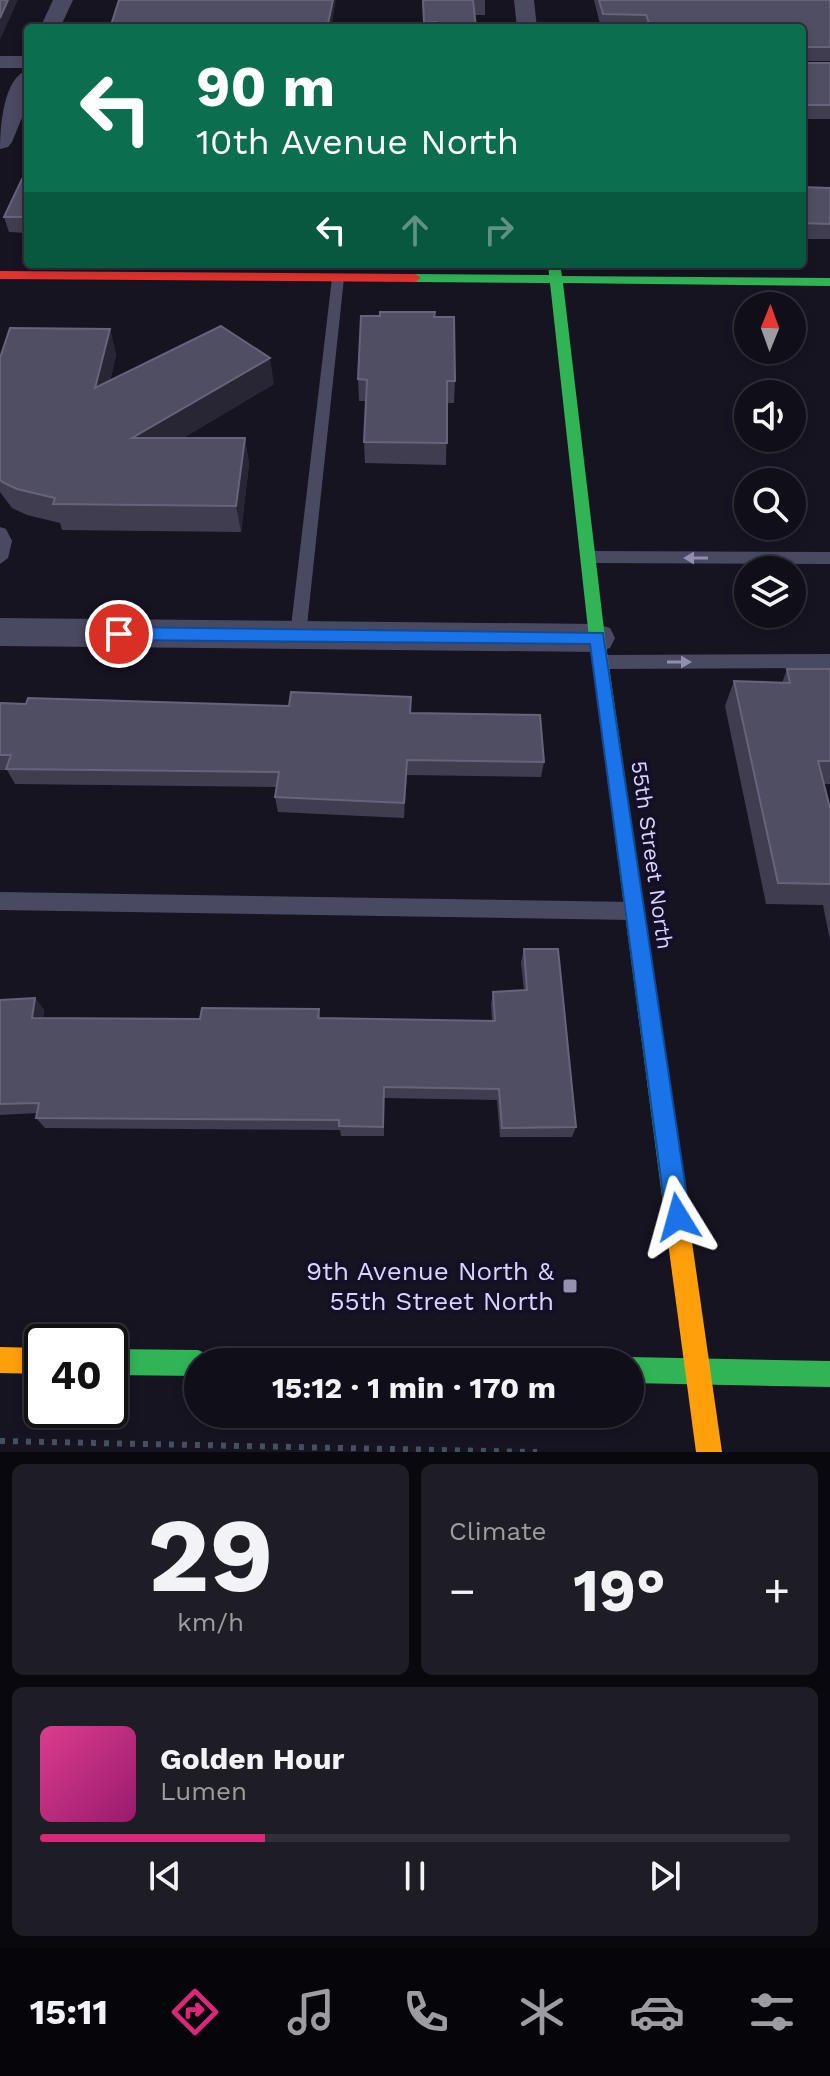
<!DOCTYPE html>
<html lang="en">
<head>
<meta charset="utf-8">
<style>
  body { margin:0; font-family:"Work Sans",sans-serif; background:#1e1d26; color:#f1f3f6; height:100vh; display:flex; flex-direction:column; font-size:30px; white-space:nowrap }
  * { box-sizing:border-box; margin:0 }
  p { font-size:26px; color:#9c9ca2 }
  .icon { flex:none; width:44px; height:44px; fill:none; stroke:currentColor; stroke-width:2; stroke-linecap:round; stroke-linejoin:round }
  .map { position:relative; height:1452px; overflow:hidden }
  .side { display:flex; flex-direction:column; gap:12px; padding:12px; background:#09080e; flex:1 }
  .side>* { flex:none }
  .guide { position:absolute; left:24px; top:24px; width:782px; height:244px; border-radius:8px; box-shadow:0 4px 12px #0003,0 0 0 2px #302f38; background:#0b6e4f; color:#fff; overflow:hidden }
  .needle { width:52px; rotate:1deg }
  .controls { position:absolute; left:734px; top:292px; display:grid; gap:16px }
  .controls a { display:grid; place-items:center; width:72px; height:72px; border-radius:50%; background:#100f19; box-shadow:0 4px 12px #0003,0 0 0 2px #302f38; font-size:40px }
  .speed { position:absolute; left:24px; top:1324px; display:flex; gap:16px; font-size:40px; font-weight:700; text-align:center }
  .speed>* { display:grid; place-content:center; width:104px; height:104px; border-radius:50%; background:#100f19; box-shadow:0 4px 12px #0003,0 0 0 2px #302f38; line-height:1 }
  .speed .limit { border:4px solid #111; border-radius:12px; background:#fff; color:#111 }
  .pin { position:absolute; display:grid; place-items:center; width:68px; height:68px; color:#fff; margin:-34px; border:4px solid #fff; border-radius:50%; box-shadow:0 2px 8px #0007 }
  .me { position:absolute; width:88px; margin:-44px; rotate:352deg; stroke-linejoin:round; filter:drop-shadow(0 0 6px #0008) }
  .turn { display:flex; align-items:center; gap:28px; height:168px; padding:0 40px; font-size:36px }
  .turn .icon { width:104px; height:104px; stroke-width:2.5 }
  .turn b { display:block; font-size:56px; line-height:68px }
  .lanes { display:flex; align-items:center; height:76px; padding:0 40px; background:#0003; justify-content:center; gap:40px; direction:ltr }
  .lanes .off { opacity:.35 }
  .big { font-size:60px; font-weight:700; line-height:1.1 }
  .side .tile { flex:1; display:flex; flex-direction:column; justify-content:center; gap:12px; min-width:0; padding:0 28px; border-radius:12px; background:#1e1d26 }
  .side .dial { align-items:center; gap:0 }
  .dial b { font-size:104px; line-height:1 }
  .song { display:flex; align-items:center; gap:24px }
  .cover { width:96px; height:96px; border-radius:12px; background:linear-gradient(135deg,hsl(330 70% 55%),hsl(320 70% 35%)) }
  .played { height:8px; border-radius:4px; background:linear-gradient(90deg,#db2777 30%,#302f38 30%) }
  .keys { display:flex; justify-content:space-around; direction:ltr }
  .heat { display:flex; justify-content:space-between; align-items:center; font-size:44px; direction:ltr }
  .side .tiles { flex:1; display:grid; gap:12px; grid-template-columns:1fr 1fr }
  .tile:last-child { grid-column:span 2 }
  .trip { position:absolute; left:184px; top:1348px; width:460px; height:80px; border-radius:40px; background:#100f19; box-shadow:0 4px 12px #0003,0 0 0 2px #302f38; font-weight:700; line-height:80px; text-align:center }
  .tab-bar { display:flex; height:128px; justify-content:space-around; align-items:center; background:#06060a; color:#9c9ca2 }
  .tab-bar .icon { width:56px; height:56px }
  .tab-bar .active { color:#db2777 }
  .tab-bar b { font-size:36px; color:#f1f3f6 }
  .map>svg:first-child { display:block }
</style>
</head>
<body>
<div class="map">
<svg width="830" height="1452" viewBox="0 0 830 1452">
  <rect width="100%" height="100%" fill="#161421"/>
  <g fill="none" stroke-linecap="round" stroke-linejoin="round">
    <polyline stroke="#44505f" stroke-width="6" stroke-dasharray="5 8" stroke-linecap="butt" points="0,1441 537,1452"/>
    <g fill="#4a4962" fill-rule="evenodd">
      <polygon points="338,274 344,278 306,635 298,641 290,635 332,278"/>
      <polygon points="0,527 6,529 12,541 8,558 0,564"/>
      <polygon points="588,551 830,552 830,564 588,563 580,557"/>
      <polygon points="830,654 830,668 601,669 592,662 601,655"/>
      <polygon points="0,892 633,902 640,905 643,911 640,917 633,920 0,910"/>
    </g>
    <g fill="#4a4962" fill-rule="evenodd">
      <polygon points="53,0 73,0 60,28 40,28"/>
      <polygon points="514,0 534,0 537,28 517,28"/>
      <rect x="0" y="56" width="28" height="12"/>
      <path d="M28,70v33l-16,39 -4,5 -8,2c0,-21 3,-72 28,-79z"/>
      <polygon points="0,618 597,624 610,628 615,638 610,648 597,652 0,646"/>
    </g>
    <g fill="#30b455" fill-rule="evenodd">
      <polygon points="548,264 560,264 562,276 830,278 830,286 563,283 605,638 691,1235 687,1243 679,1247 671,1243 667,1235 589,638 550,283 415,282 409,278 415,274 549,275"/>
      <polygon points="110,1349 198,1350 207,1354 210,1362 198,1362 198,1376 110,1375"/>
      <polygon points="630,1357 830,1361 830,1387 630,1383 630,1362 620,1362"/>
    </g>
    <g fill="#ff9f0a" fill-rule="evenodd">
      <polygon points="679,1223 687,1227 691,1235 722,1452 696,1452 667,1235 671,1227"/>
      <polygon points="0,1347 42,1348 42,1374 0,1373"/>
    </g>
    <polygon fill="#e5322d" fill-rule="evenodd" points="0,271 415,274 421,278 415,282 0,279"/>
  </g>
  <g fill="#403d50">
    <polygon points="422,0 485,0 485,15 474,15 476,28 424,28"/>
    <polygon points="594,0 830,0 830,61 804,61 804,63 830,63 830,119 802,119 802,121 802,28 601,28"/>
    <polygon points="28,179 28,233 9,232 4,217"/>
    <polygon points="802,187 830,188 830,239 802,239"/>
    <polygon points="434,317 455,381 454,403 447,403 446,465 365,463 364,442 366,401 359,401 358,379"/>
    <polygon points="110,329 116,355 110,381 274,384 183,438 245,438 249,464 241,532 62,530 60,523 27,515 12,508 0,492 0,358"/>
    <polygon points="787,669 830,669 830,784 824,784 830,808 830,940 823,905 766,904 725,706 734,681 782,683"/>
    <polygon points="0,703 412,713 544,762 541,777 407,775 404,818 278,812 275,797 276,787 15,784 7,770 0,770"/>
    <polygon points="524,949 576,1127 572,1137 500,1137 497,1100 384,1098 384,1136 341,1136 340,1130 45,1128 36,1118 37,1113 0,1115 0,1000 35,998 44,1010 43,1018 200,1019 319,1009 320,1018 492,1021 491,1004 493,992 524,991 521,962"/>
  </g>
  <g fill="#282635">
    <polygon points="8,0 18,0 0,40 0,18"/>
    <polygon points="333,0 336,0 331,28 327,28"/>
    <polygon points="110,329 116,355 102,415 95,388"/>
    <polygon points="270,358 274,384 139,464 132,438"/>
    <polygon points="245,438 249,464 241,532 236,506"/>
    <polygon points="407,760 407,775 404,818 404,803"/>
    <polygon points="35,998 44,1010 41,1030 32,1018"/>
  </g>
  <g fill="#504e63" stroke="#66637b" stroke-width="2">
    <polygon points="0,0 8,0 0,18"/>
    <polygon points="119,0 333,0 327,28 110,28"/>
    <polygon points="423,0 473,0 476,28 436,28 436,22 424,23"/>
    <polygon points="599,0 830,0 830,47 804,47 804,63 830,63 830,105 804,105 806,108 802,108 802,28 651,28 646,15 603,14"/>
    <polygon points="22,179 28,179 28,217 4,217"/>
    <polygon points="802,187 830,188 830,224 802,223"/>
    <polygon points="380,312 435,312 434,317 454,317 455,381 447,381 447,443 364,442 367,380 358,379 361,316 380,316"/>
    <polygon points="221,326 270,358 132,438 245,438 236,506 53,504 55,498 17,489 2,482 0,479 0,358 10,328 110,329 95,388"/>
    <polygon points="787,669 830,669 830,761 818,761 830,808 830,884 778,883 734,681 790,683"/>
    <polygon points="291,692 411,697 410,713 540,715 544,762 407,760 404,803 275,797 279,772 6,769 11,755 0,755 0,703 26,704 28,698 289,706"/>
    <polygon points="524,949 558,949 576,1127 502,1128 499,1089 384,1087 383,1127 339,1126 339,1120 36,1118 39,1103 0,1104 0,1000 35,998 32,1018 200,1019 202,1008 319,1009 318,1018 495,1021 493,992 527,990"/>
  </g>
  <defs><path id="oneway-solid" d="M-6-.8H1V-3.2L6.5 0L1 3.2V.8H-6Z" transform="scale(2)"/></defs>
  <g fill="#928eb0">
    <use href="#oneway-solid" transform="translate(696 558) rotate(-180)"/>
    <use href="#oneway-solid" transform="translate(679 662)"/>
  </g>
  <polygon fill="#1a73e8" stroke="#114b97" stroke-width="2" points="119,627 603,633 690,1217 687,1226 678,1229 669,1226 666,1217 590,644 119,640 110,634"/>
  <rect fill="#9591b1" stroke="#130f26" stroke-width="3" x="562" y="1278" width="16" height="16" rx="4"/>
  <g text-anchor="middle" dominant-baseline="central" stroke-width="8" stroke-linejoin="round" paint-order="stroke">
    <g font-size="22" fill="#d9d4ff" stroke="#130f26">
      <text transform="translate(652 855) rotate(82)">55th Street North</text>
    </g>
    <g font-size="26" fill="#d9d4ff" stroke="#130f26" text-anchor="end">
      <text x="554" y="1271">9th Avenue North &amp;<tspan x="554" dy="30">55th Street North</tspan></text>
    </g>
  </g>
</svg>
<div class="controls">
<a><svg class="needle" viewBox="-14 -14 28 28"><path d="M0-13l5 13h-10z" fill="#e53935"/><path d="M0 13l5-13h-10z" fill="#9c9ca2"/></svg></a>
<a><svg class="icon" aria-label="sound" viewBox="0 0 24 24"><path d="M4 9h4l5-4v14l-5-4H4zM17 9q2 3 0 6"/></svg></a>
<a><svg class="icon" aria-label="search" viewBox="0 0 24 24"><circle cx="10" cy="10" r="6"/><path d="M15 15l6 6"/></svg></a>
<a><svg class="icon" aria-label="layers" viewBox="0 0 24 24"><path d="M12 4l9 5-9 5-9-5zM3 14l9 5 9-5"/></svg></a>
</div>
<div class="speed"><div class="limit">40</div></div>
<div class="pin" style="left:119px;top:634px;background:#d93025"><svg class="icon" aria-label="arrive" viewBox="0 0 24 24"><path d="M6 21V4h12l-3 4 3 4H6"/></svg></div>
<svg class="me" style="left:678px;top:1217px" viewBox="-20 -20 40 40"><path d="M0-17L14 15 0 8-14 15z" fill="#1a73e8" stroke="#fff" stroke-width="4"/></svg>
<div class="trip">15:12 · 1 min · 170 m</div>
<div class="guide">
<div class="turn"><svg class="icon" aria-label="left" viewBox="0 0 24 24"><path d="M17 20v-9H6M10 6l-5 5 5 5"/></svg><div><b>90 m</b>10th Avenue North</div></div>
<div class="lanes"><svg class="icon" aria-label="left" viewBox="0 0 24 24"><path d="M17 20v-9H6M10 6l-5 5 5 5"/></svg><svg class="icon off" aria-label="ahead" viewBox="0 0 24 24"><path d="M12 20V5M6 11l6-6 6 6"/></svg><svg class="icon off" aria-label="right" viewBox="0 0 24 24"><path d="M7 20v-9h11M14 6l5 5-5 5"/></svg></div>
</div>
</div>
<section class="side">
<div class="tiles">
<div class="tile dial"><b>29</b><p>km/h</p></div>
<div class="tile"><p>Climate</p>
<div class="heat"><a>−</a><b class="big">19°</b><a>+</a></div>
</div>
<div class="tile">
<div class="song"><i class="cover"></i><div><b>Golden Hour</b><p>Lumen</p></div></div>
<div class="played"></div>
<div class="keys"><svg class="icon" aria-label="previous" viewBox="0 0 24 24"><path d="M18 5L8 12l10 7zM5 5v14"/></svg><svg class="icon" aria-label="pause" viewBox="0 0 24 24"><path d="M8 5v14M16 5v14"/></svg><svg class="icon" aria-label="next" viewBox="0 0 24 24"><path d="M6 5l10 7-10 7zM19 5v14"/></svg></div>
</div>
</div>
</section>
<nav class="tab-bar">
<b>15:11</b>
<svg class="icon active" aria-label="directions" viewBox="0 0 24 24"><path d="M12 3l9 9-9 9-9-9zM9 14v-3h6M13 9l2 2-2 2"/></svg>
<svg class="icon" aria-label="music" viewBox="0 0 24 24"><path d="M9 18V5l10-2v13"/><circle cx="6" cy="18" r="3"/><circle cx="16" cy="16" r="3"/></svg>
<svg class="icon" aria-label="phone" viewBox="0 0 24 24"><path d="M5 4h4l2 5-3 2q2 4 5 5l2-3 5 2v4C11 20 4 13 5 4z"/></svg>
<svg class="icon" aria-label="climate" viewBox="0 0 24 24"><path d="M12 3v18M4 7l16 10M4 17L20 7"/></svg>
<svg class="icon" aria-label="car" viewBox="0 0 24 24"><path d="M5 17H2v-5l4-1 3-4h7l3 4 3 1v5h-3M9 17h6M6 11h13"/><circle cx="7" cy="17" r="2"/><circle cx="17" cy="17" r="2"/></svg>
<svg class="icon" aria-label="filters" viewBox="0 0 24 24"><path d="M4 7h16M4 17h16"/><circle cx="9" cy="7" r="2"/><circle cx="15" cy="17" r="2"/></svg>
</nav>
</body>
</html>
